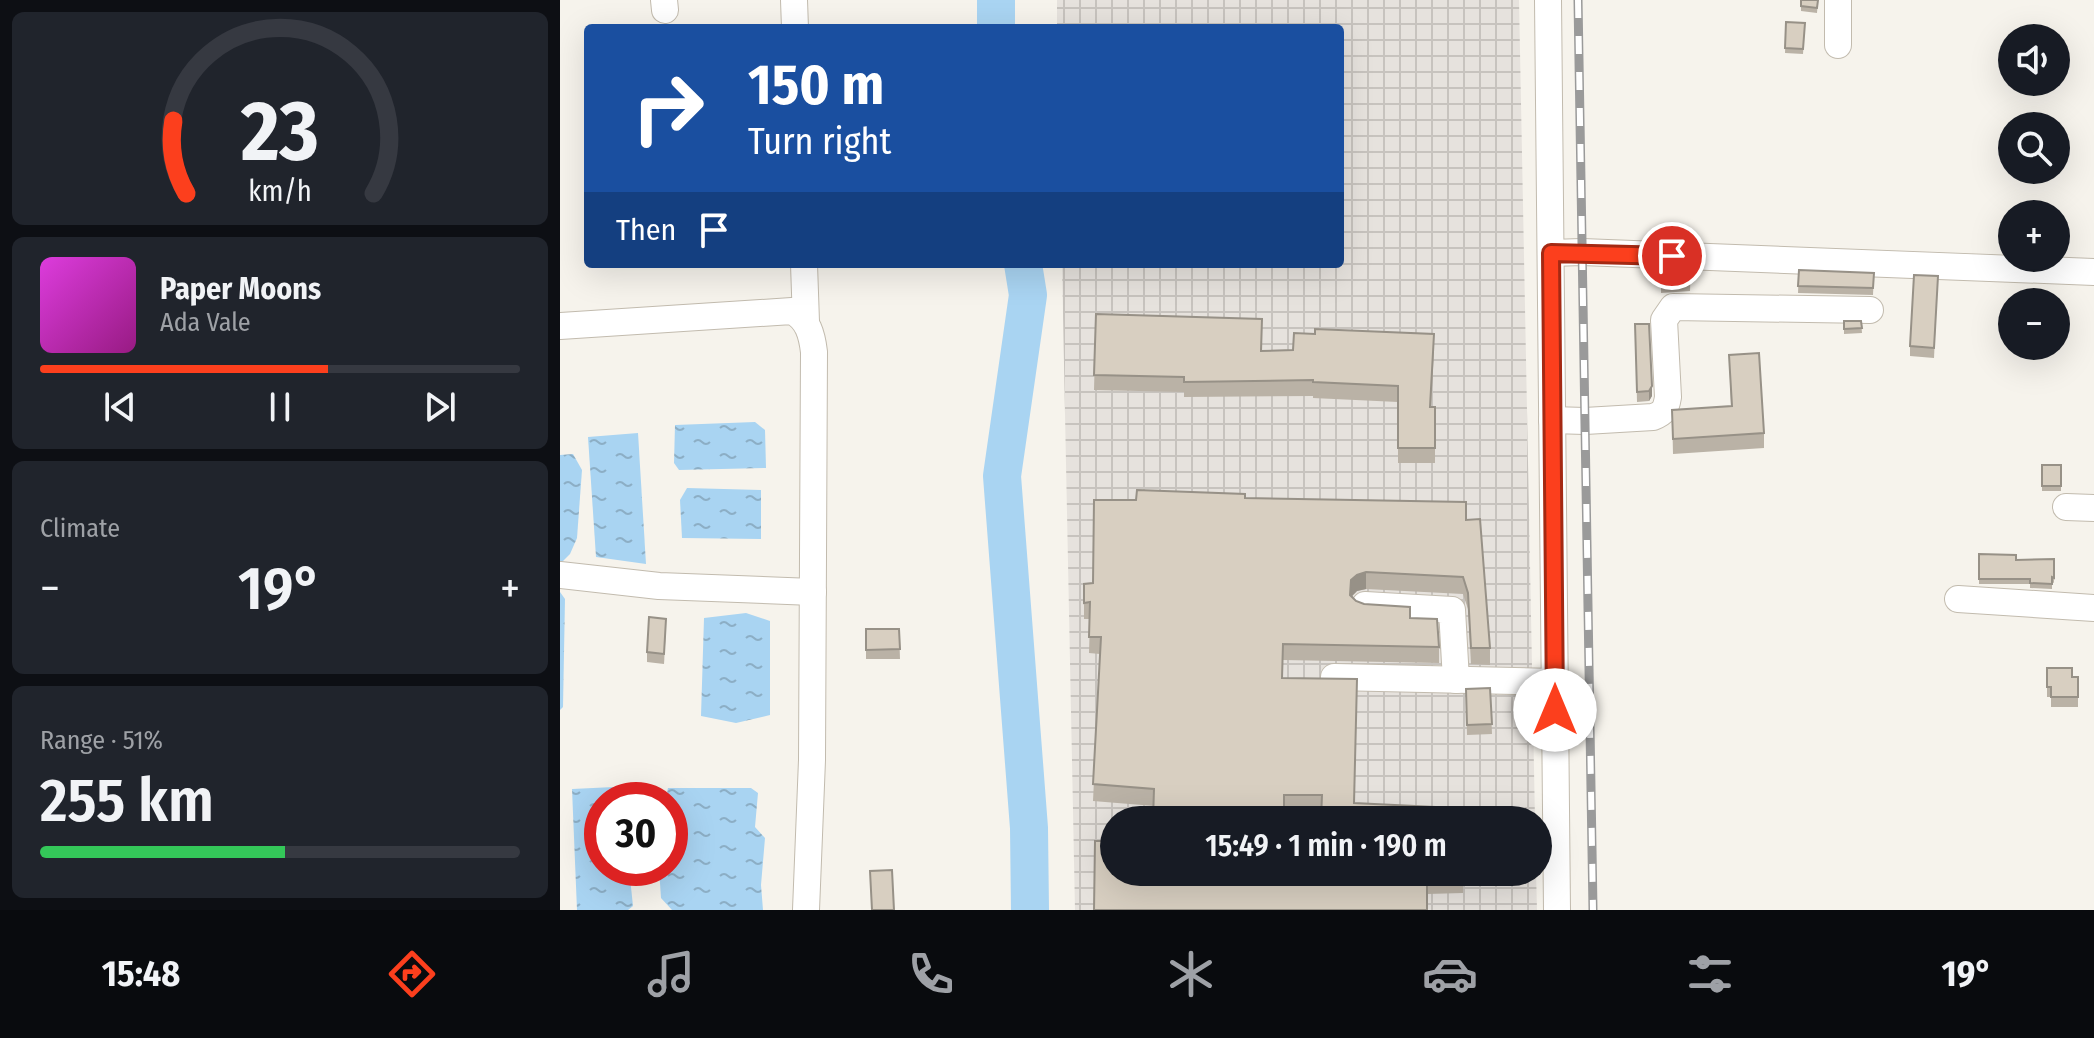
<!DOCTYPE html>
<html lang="en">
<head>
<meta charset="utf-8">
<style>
  body { margin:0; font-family:"Fira Sans Condensed",sans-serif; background:#20242c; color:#f1f3f6; height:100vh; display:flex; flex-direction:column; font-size:30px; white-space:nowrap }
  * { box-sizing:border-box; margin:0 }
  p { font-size:26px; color:#9ea1a6 }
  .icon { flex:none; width:44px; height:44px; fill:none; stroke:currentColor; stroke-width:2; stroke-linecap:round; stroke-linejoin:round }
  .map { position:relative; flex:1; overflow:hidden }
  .sheet { display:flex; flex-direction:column; gap:12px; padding:12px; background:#0d0f14; width:560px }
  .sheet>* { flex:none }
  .top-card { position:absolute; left:24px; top:24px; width:760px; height:244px; border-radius:8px; box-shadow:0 8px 32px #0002; background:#1a4fa0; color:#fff; overflow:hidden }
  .fabs { position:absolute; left:1438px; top:24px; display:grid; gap:16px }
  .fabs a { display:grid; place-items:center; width:72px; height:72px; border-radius:50%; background:#171b24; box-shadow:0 8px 32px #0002; font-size:40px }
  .speed { position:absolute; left:24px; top:782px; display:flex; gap:16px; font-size:40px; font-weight:700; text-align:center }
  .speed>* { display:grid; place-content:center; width:104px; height:104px; border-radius:50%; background:#171b24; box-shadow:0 8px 32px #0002; line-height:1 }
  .speed .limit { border:12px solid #d22; background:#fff; color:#111 }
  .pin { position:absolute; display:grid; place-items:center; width:68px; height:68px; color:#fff; margin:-34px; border:4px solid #fff; border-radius:50%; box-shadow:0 2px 8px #0007 }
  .me { position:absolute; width:88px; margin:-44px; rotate:0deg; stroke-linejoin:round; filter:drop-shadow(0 0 6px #0008) }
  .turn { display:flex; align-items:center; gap:28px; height:168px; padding:0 32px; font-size:36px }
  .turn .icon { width:104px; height:104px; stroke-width:2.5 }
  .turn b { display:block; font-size:56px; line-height:68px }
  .then { display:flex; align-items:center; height:76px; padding:0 32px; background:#0003; gap:16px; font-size:30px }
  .big { font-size:60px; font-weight:600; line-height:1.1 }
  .sheet .widget { flex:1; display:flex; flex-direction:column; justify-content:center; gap:12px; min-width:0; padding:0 28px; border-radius:12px; background:#20242c }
  .sheet .dial { align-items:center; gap:0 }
  .dial svg { height:208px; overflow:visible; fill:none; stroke:#363941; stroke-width:7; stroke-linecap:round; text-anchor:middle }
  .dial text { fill:#f1f3f6; stroke:none }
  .song { display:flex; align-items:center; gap:24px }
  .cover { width:96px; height:96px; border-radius:12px; background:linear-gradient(135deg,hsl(300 70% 55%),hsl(310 70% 35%)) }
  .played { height:8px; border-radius:4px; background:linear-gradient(90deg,#fc3f1d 60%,#363941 60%) }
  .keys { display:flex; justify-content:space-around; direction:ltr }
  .heat { display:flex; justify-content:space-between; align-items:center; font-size:44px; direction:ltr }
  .charge { height:12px; border-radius:6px; background:linear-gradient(90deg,#34c759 51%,#363941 0) }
  .trip { position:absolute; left:540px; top:806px; width:452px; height:80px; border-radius:40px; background:#171b24; box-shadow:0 8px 32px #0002; font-weight:600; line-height:80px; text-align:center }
  .tabs { display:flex; height:128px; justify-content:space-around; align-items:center; background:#090b0e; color:#9ea1a6 }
  .tabs .icon { width:56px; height:56px }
  .tabs .active { color:#fc3f1d }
  .tabs b { font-size:36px; color:#f1f3f6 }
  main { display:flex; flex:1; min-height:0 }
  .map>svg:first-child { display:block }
</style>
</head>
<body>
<main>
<section class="sheet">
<div class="widget dial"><svg viewBox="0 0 100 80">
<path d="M14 69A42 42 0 1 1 86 69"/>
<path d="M14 69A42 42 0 0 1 9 41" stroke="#fc3f1d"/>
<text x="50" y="56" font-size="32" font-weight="700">23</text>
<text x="50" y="72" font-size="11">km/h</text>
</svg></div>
<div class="widget">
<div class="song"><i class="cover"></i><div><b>Paper Moons</b><p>Ada Vale</p></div></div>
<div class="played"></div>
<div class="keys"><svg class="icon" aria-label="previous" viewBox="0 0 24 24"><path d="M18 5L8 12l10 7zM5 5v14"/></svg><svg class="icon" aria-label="pause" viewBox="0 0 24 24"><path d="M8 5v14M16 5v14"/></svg><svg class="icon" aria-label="next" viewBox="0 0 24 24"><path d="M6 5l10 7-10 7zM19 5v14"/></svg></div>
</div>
<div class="widget"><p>Climate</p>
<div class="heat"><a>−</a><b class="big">19°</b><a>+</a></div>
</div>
<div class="widget"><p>Range · 51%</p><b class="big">255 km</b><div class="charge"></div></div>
</section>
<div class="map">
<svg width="1534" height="910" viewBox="0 0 1534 910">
  <defs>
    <pattern id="industrial-grid" width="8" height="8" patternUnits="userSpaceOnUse" patternTransform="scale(2)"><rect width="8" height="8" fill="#e6e2dd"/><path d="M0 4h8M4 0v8" fill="none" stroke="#c7c3be"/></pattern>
    <pattern id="water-ripples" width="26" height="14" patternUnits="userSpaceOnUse" patternTransform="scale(2)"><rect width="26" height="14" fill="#a9d4f2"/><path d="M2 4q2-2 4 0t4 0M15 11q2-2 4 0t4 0" fill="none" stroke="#8caec5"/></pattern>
  </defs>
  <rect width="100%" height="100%" fill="#f6f3ec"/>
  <polygon fill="url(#industrial-grid)" points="497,0 959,0 975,820 554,820 554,872 976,872 977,910 515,910 502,264 780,264 780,28 497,28"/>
  <g fill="url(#water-ripples)">
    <polygon points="195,422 205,430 206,468 119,470 114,463 115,425"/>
    <polygon points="78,433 86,564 36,557 28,437"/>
    <polygon points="13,454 22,470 17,538 10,554 0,564 0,455"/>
    <polygon points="127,488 201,490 201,539 122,538 120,500"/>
    <polygon points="0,592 5,599 3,707 0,710"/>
    <polygon points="186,613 210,621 210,715 176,723 141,716 144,618"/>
    <polygon points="54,787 62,800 42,800 42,868 69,868 73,906 68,910 17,910 12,789"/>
    <polygon points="108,788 191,788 198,793 195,827 205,838 201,885 203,910 112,910 101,898 99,868 110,868 110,800 105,800"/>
  </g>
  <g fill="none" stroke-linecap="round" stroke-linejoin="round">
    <g stroke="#a9d4f2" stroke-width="38">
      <polyline points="436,0 436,28"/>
      <polyline points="463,264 468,295 442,476 469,828 470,910"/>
    </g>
    <g stroke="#c2bbae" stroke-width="28">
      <g id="minor">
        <polyline points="104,0 105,10"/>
        <polyline points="234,0 235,28"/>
        <polyline points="988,0 997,910"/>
        <polyline points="1278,45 1278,0"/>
        <polyline points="991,253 1022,252 1534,272"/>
        <polyline points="244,264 246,322"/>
        <path d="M0,326l232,-15c16,8 20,24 22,41l-2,408 -6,150"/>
        <path d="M992,420l33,1 68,-4c11,-4 13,-8 15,-20l-4,-77 9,-13 197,3"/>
        <polyline points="1506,507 1534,508"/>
        <polyline points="0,575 99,586 253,592"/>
        <polyline points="1398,599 1534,608"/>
        <polyline points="805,605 892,610 896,680"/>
        <polyline points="774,677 994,682"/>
      </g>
    </g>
    <use href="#minor" stroke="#fff" stroke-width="26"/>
    <g stroke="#9a9a9a" stroke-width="9">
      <polyline id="rail" points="1018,0 1033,910"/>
    </g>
    <use href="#rail" stroke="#fff" stroke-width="6" stroke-dasharray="18" stroke-linecap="butt"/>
  </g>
  <g fill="#bab2a6">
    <polygon points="1241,0 1258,0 1257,13 1241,11"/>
    <polygon points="1226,22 1245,23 1243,54 1225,53"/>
    <polygon points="1101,261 1131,262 1130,291 1101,293"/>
    <polygon points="1239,270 1314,273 1313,295 1238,293"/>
    <polygon points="1378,276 1374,358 1350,356 1350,346"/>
    <polygon points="536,314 702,351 874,350 871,407 875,407 875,463 838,463 838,402 753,398 753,396 624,397 624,392 534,390"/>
    <polygon points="1284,321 1301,321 1302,333 1284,334"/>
    <polygon points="1075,324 1092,396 1089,401 1077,402"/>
    <polygon points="1169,355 1204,433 1204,448 1113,454 1112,410 1171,406"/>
    <rect x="1482" y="465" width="19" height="26"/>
    <polygon points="685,498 906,520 930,648 930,665 911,664 908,609 903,594 806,589 797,591 792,596 796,601 850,618 879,647 879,663 723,660 723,678 795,803 895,820 761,812 724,811 594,806 533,801 540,654 529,653 530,619 524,619 524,584 533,583 576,500"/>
    <polygon points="1419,554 1456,560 1494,559 1494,583 1492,582 1492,589 1470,588 1470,584 1419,584"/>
    <polygon points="106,629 104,664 87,662 87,652"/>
    <polygon points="306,629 339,629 340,659 306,659"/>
    <polygon points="1487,668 1512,677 1518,677 1518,707 1491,707 1491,697 1487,697"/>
    <polygon points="930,688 932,734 907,735 906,689"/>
    <polygon points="554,872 903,872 903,893 867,894"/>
  </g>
  <g fill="#979187">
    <polygon points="1092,386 1092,396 1089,401 1089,391"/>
    <polygon points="806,572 806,589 797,591 791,597 790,611 791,580 797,575"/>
  </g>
  <g fill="#d8cfc1" stroke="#979187" stroke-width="2">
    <polygon points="1241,0 1258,0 1257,8 1241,6"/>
    <polygon points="1226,22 1245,23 1243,49 1225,48"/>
    <polygon points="1101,261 1131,262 1130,281 1101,283"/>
    <polygon points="1239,270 1314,273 1313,288 1238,286"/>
    <polygon points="1354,275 1378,276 1374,348 1350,346"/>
    <polygon points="536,314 702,319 701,351 733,350 734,333 755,334 755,329 874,334 870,407 875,407 875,448 838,448 838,386 753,382 753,380 624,382 624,377 534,375"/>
    <polygon points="1284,321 1301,321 1302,328 1284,329"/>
    <polygon points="1075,324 1089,324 1092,386 1089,391 1077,392"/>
    <polygon points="1199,353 1204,433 1113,439 1112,410 1172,406 1169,355"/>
    <rect x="1482" y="465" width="19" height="21"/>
    <polygon points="577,490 685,494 685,498 906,502 906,520 920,519 930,648 911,648 908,593 903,577 806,572 797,575 791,580 790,595 796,601 804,604 850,607 850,618 877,619 879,647 723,644 722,678 797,679 794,803 895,808 894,820 761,820 762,795 724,795 724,820 593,820 594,789 533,784 541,637 529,637 530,602 524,603 524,584 533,583 534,500 576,500"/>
    <polygon points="1419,554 1456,555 1456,560 1494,559 1494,578 1492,577 1492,584 1470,583 1470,579 1419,579"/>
    <polygon points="89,617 106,619 104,654 87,652"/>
    <polygon points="306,629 339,629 340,649 306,650"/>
    <polygon points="1487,668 1512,668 1512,677 1518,677 1518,697 1491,697 1491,687 1487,687"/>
    <polygon points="930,688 932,724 907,725 906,689"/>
    <polygon points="535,841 554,841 554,872 903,872 903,877 867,878 867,910 534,910"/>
    <polygon points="332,870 334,910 312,910 310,871"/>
  </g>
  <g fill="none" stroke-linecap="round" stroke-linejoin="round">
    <g stroke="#a42913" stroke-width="20">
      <polyline id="route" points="995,710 991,253 1112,256"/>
    </g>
    <use href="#route" stroke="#fc3f1d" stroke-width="14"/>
  </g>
</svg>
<div class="fabs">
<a><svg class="icon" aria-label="sound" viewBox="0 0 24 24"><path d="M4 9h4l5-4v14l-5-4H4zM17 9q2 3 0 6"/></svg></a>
<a><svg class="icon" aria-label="search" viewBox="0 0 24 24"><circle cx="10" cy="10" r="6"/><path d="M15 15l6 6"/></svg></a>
<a>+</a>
<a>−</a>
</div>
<div class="speed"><div class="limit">30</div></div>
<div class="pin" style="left:1112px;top:256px;background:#d93025"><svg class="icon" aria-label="arrive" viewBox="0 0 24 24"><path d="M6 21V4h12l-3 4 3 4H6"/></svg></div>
<svg class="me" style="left:995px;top:710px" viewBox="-20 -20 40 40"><circle r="19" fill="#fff"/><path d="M0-13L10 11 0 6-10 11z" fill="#fc3f1d"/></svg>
<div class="trip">15:49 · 1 min · 190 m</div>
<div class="top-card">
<div class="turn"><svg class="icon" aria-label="right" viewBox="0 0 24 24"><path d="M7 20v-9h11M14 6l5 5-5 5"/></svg><div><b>150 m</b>Turn right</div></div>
<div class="then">Then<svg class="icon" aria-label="arrive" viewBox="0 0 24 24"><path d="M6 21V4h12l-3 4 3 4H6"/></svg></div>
</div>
</div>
</main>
<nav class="tabs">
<b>15:48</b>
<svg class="icon active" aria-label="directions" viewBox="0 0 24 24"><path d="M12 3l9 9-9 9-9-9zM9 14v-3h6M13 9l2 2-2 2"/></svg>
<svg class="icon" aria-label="music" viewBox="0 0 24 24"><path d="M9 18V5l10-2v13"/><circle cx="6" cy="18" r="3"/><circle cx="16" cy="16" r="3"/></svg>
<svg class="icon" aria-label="phone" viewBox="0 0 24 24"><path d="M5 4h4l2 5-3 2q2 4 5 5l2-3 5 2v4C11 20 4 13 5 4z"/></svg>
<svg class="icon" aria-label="climate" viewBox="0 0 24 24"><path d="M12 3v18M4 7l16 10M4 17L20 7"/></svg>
<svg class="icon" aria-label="car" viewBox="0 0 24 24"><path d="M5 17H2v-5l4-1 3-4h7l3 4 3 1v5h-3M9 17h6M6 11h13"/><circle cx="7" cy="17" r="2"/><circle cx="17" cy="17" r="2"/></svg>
<svg class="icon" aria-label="filters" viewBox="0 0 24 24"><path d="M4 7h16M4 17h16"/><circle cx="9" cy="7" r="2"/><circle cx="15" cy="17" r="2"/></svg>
<b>19°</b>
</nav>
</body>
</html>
